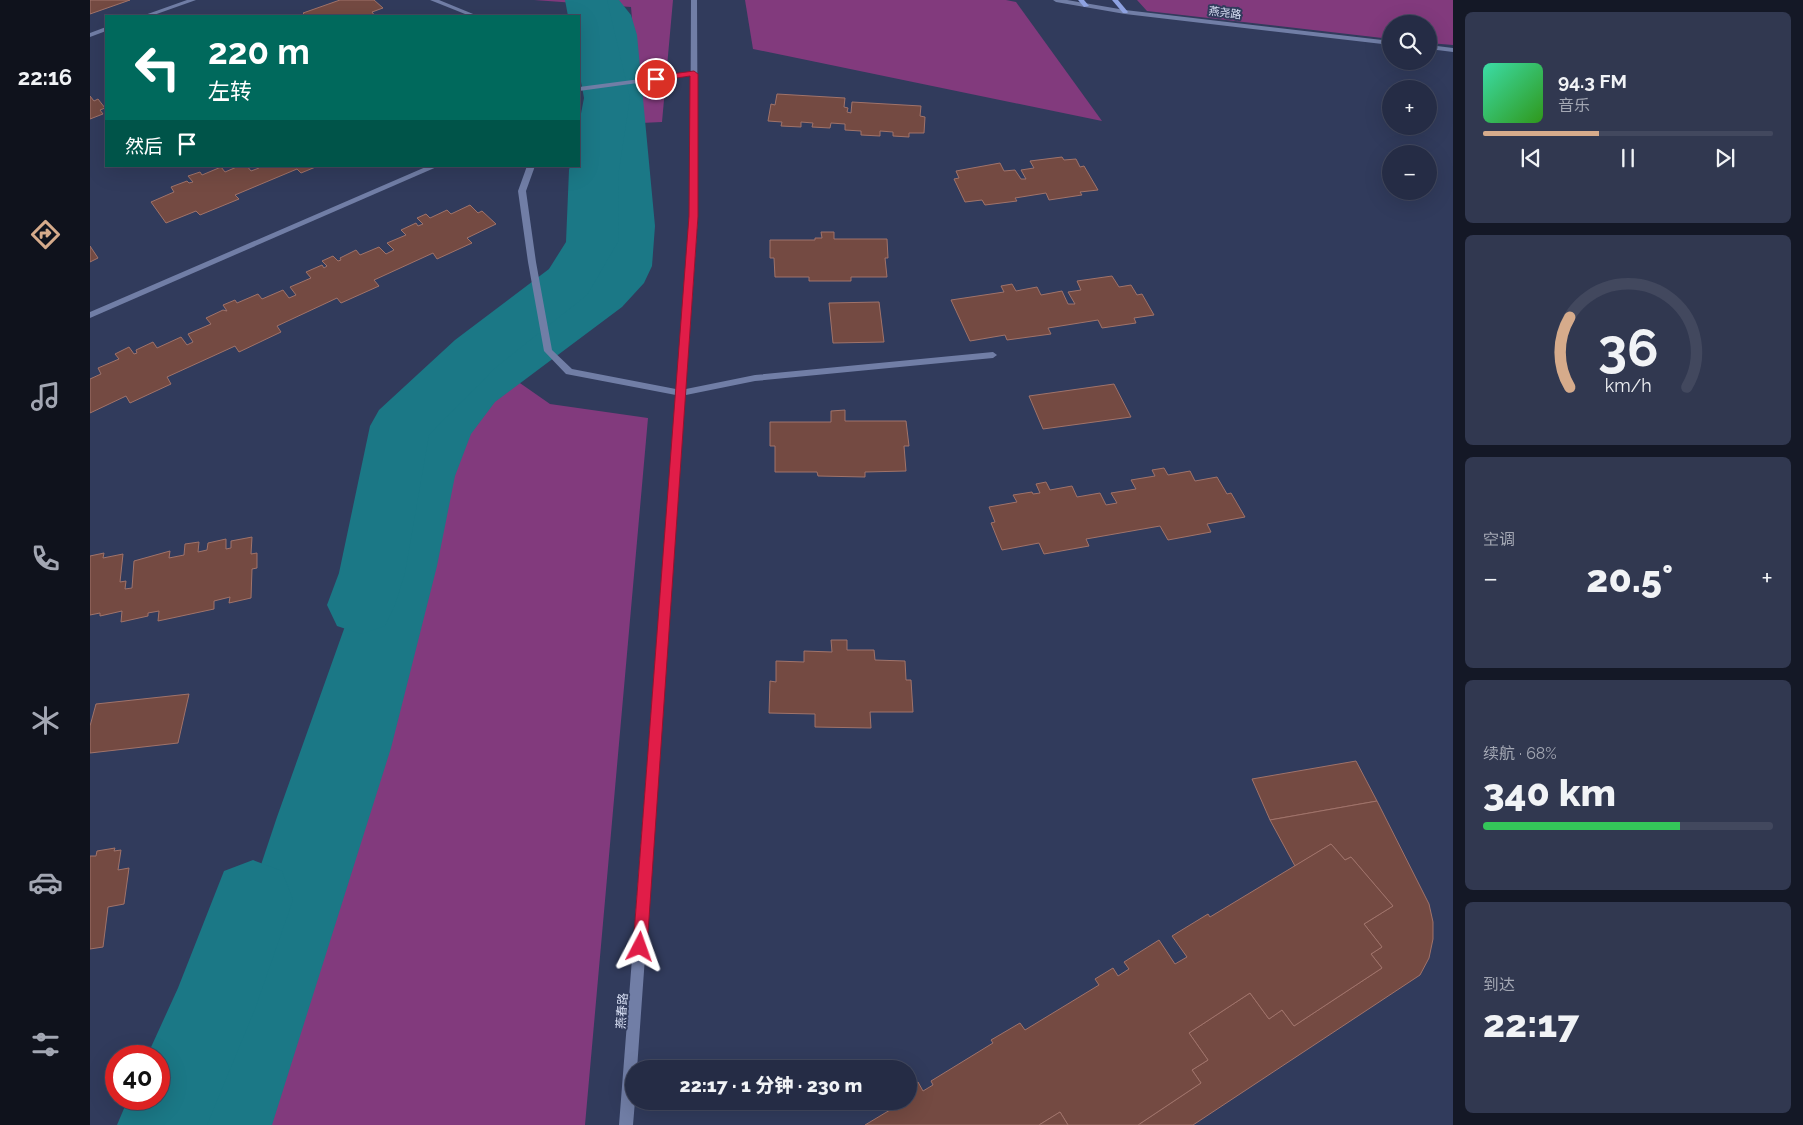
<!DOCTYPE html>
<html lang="zh">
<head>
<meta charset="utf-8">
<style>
  body { margin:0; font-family:Raleway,"Noto Sans SC",sans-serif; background:#313850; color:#f1f3f6; height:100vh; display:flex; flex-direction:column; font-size:19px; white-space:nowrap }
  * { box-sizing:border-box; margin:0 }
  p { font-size:16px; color:#a3a7b3 }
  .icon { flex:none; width:28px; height:28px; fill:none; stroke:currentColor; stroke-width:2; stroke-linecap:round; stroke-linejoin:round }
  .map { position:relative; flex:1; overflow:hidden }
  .sheet { display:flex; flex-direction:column; gap:12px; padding:12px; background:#141826; width:350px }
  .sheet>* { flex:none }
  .top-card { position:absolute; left:15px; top:15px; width:475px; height:152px; border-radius:0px; box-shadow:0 5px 20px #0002,0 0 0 1px #42485e; background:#00695c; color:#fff; overflow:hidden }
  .tools { position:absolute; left:1292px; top:15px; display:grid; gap:10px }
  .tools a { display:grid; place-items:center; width:55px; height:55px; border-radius:50%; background:#252c45; box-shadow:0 5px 20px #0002,0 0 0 1px #42485e; font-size:25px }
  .speed { position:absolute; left:15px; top:1045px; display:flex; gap:10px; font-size:25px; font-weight:700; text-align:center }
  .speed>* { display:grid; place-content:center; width:65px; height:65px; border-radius:50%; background:#252c45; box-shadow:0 5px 20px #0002,0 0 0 1px #42485e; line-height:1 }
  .speed .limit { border:8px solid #d22; background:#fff; color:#111 }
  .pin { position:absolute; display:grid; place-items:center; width:42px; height:42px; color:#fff; margin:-21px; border:2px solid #fff; border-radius:50%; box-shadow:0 1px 5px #0007 }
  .me { position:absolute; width:55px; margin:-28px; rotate:4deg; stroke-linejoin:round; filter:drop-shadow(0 0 4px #0008) }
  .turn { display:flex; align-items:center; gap:18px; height:105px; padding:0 20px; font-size:22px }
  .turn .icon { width:65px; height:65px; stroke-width:2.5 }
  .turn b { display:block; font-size:35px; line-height:42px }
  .then { display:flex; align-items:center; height:48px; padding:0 20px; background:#0003; gap:10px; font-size:19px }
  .big { font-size:38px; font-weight:800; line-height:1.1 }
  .sheet .card { flex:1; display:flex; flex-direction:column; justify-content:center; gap:8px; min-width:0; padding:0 18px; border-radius:8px; background:#313850 }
  .sheet .dial { align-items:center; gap:0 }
  .dial svg { height:130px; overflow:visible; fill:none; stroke:#42485e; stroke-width:7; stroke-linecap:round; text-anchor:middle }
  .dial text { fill:#f1f3f6; stroke:none }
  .song { display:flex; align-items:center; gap:15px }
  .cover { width:60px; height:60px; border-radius:8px; background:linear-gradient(135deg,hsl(160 70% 55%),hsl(110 70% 35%)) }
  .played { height:5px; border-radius:2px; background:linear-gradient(90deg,#d6ab8b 40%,#42485e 40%) }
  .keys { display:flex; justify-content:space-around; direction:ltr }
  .heat { display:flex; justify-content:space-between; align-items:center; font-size:28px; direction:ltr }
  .charge { height:8px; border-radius:4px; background:linear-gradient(90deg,#34c759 68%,#42485e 0) }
  .trip { position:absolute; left:535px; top:1060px; width:292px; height:50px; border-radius:25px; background:#252c45; box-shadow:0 5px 20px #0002,0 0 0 1px #42485e; font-weight:800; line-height:50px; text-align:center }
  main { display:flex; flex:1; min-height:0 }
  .tabs { display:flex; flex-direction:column; width:90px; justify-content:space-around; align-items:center; background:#0f121c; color:#a3a7b3 }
  .tabs .icon { width:35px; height:35px }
  .tabs .selected { color:#d6ab8b }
  .tabs b { font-size:22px; color:#f1f3f6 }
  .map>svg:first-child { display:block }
</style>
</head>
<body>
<main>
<nav class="tabs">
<b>22:16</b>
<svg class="icon selected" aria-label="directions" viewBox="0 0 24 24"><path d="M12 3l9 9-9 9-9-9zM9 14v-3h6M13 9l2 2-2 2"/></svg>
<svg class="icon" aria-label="music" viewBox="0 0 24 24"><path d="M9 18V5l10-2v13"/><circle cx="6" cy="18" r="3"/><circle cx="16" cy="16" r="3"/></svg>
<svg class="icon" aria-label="phone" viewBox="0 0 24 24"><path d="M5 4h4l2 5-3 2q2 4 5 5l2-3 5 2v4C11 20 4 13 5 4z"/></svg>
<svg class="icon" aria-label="climate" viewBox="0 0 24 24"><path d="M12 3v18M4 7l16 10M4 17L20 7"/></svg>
<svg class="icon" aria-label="car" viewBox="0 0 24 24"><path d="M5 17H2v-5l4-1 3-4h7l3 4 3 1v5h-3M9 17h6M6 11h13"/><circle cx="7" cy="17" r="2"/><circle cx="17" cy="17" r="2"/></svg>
<svg class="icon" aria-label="filters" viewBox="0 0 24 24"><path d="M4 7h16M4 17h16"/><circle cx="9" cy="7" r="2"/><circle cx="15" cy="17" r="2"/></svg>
</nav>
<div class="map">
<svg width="1363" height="1125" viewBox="0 0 1363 1125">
  <rect width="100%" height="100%" fill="#313b5c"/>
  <g fill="#823a7d">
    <polygon points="444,0 583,0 572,122 551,123 541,7"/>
    <polygon points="655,0 916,0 926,2 1012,121 663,49"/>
    <polygon points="1047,0 1363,0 1363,45 1339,43 1339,24 1301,24 1301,39 1057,11"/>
    <polygon points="427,381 460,404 558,418 495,1125 158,1125 382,417"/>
  </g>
  <polygon fill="#1b7886" points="477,0 529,0 541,15 547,35 565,226 562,266 554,283 532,307 405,402 381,434 365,476 347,566 301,748 182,1125 84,1125 187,817 290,528 316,440 329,414 339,403 478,295 496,273 502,252 502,240 492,190 495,151 504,102 502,50 489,14"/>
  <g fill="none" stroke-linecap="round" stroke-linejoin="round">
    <g fill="#1b7886" fill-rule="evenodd">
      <polygon points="475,0 517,0 540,98 529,170 528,242 497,295 405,368 339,435 315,573 305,605 295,626 271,634 247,626 237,605 249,573 280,426 289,410 365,340 459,269 476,242 479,170 480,166 489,166 489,124 494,98 489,71 489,16 478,16"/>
      <polygon points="163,860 192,871 203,900 165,1009 117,1125 27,1125 38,1099 69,1099 69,1056 57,1056 88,988 134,871"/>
    </g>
  </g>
  <g fill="#744a42" stroke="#a0736a">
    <polygon points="0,0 40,0 0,14"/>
    <polygon points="250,0 284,0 293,8 282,12 285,16 216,16 213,13"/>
    <polygon points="687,94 755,98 754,107 758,108 757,112 761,113 762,102 831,106 830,116 835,117 834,133 819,133 819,137 803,136 803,132 790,131 790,136 771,135 771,131 755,130 755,124 741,123 740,128 722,127 723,123 711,122 711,127 691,126 692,122 678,121 681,104 685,105"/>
    <polygon points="0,96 4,101 8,99 15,108 10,110 13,114 0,119"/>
    <polygon points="972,157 974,160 986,159 990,167 994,166 1008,190 990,192 992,195 959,200 956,193 925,198 927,201 895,205 892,200 875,202 864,179 869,178 866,171 910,163 914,171 925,170 931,179 936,179 931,170 944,168 940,161"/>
    <polygon points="149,166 157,166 161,171 169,168 167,166 228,166 211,173 207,169 145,195 149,199 110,215 106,211 76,223 61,202 84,192 81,187 97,181 99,183 103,182 98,176 110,172 112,175 131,167 135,172"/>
    <polygon points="380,205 388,213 392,211 406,224 377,238 382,243 347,259 343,253 284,280 289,286 251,303 247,298 187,326 191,332 149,352 145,346 77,377 81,384 40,403 36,396 0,413 0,379 11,374 8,368 29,359 25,354 39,347 44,354 47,353 46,350 63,342 67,348 91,337 97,345 103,342 98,334 121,324 116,318 133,310 137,311 133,305 145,300 147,303 168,294 172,299 193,290 199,298 206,295 200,287 221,278 216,272 232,265 234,268 237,266 232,261 243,256 248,261 251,260 250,258 266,250 270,255 289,247 296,254 304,250 297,243 316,235 311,230 326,223 328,226 333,224 327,218 336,214 340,218 357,210 361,214"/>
    <polygon points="731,232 744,232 744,239 797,239 798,258 795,258 797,277 761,277 761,281 719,281 719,277 685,277 684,258 680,258 680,240 725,240 725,238 732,238"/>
    <polygon points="0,246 8,258 0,262"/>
    <polygon points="1022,276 1029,287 1041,285 1047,295 1052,294 1064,315 1044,318 1046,323 1012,328 1008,320 958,328 961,334 917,340 915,335 880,341 861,300 914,292 911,286 922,284 926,291 947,287 951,295 972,291 978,304 985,304 978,292 991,290 987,281"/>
    <polygon points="789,302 794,342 743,343 739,303"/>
    <polygon points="1024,384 1041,417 953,429 939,396"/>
    <polygon points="755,410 755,421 816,421 819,446 814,446 816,471 775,472 775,477 728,476 727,472 685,472 685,446 680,446 680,422 741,422 741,411"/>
    <polygon points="1074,468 1078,475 1100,471 1105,481 1127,477 1137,494 1141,493 1155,517 1117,524 1121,532 1078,540 1070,526 996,539 999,546 954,554 949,543 912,550 901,523 905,522 899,507 927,502 923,495 942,492 943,494 950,493 946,484 956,482 960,490 982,486 987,497 1010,493 1016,505 1027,503 1021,493 1046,489 1041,480 1065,476 1062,470"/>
    <polygon points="162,537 161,554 167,553 167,568 162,569 161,598 139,603 140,597 124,601 124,609 68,621 69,611 58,613 58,616 31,622 32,611 10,616 10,613 0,615 0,556 14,553 13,558 33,554 30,582 36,581 35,589 42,588 44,561 80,551 79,558 94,555 95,544 109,542 108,552 117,550 118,543 136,539 136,549 141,548 141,541"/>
    <polygon points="741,640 757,640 757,650 784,650 785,660 815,661 816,680 821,680 823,712 780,712 781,728 725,727 725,714 679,713 680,681 686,682 686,661 714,662 714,651 742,652"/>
    <polygon points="99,694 88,743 0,753 0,726 6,704"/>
    <polygon points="1266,761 1287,801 1180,820 1162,779"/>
    <polygon points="1287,801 1339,904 1343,922 1343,939 1339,958 1330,975 1103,1125 1048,1125 1111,1083 1102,1070 1118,1060 1099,1033 1160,993 1179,1019 1192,1010 1204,1026 1292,968 1281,954 1292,947 1274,924 1303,906 1261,857 1255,860 1241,844 1205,866 1180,820"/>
    <polygon points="1241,844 1255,860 1261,857 1303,906 1274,924 1292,947 1281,954 1292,968 1204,1026 1192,1010 1179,1019 1160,993 1099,1033 1118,1060 1102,1070 1111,1083 1048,1125 978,1125 970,1112 949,1125 775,1125 810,1104 809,1101 819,1101 819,1088 828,1082 833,1091 843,1085 841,1081 903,1043 901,1040 930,1023 935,1030 1009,985 1005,979 1023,968 1028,976 1039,969 1034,962 1069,940 1085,964 1097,957 1082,936 1118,914 1120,917"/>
    <polygon points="25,848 24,851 31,850 28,870 39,868 34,904 18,907 13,947 0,949 0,856 6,856 7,851"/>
    <polygon points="970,1112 978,1125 949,1125"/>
  </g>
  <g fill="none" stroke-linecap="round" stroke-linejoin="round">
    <g fill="#717ea6" fill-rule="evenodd">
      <polygon points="97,0 106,0 61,16 52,16"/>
      <polygon points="340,0 349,0 388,16 380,16"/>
      <polygon points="16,27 16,31 0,37 0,33"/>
      <polygon points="604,72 607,74 606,75 489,91 489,87"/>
      <polygon points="338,166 349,166 0,318 0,312"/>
      <polygon points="437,166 445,166 436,191 446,262 462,350 482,369 591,390 665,375 903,352 907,355 903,358 665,381 591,396 476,374 454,351 438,262 428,191"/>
    </g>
    <g fill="#717ea6" fill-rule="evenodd">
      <polygon points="963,0 977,0 1035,10 1301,41 1301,45 1035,14 966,2"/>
      <polygon points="1339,45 1363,48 1363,52 1339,49"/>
    </g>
    <polygon fill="#717ea6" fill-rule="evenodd" points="601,0 607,0 608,216 547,1069 544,1069 545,1101 543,1125 529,1125 600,216"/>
    <g fill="#8ea2e1" fill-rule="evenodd">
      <polygon points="988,0 994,0 999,6 994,7"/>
      <polygon points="1022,0 1028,0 1038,12 1037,13 1033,13"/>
    </g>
  </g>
  <polygon fill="#e11d48" stroke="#92132f" points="604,71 608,74 608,216 557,947 555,952 550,954 545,952 543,947 599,216 600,76 566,81 562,79 566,76"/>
  <g text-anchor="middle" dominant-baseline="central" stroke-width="4" stroke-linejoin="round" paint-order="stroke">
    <g font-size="11" fill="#d9e0f5" stroke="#313b5c">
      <text transform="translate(1135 13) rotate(7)">燕尧路</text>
    </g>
    <g font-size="12" fill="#d9e0f5" stroke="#313b5c">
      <text transform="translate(532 1011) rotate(-86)">燕春路</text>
    </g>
  </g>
</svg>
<div class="tools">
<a><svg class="icon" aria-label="search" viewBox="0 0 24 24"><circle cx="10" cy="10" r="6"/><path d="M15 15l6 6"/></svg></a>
<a>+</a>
<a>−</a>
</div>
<div class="speed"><div class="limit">40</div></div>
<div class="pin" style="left:566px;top:79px;background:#d93025"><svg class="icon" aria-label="arrive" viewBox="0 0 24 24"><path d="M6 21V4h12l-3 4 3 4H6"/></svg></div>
<svg class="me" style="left:550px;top:947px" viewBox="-20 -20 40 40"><path d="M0-17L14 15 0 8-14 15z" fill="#e11d48" stroke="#fff" stroke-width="4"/></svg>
<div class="trip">22:17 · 1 分钟 · 230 m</div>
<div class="top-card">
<div class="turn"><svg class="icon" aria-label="left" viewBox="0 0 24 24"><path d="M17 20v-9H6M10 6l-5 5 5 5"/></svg><div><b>220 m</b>左转</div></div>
<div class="then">然后<svg class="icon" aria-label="arrive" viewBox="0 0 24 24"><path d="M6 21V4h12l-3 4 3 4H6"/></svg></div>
</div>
</div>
<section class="sheet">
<div class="card">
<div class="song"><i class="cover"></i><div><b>94.3 FM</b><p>音乐</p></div></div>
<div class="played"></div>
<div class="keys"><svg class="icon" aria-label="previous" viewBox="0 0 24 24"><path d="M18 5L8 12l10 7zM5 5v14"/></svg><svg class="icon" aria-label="pause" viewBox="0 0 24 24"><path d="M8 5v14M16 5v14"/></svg><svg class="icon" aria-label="next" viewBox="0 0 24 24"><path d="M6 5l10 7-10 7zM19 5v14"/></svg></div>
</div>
<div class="card dial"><svg viewBox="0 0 100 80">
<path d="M14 69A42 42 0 1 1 86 69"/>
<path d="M14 69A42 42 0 0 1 14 26" stroke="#d6ab8b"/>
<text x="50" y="56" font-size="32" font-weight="700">36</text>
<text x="50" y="72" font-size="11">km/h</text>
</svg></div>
<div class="card"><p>空调</p>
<div class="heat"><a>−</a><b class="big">20.5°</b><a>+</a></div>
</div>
<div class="card"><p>续航 · 68%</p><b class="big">340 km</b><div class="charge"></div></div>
<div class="card"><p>到达</p><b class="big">22:17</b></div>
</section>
</main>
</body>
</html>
